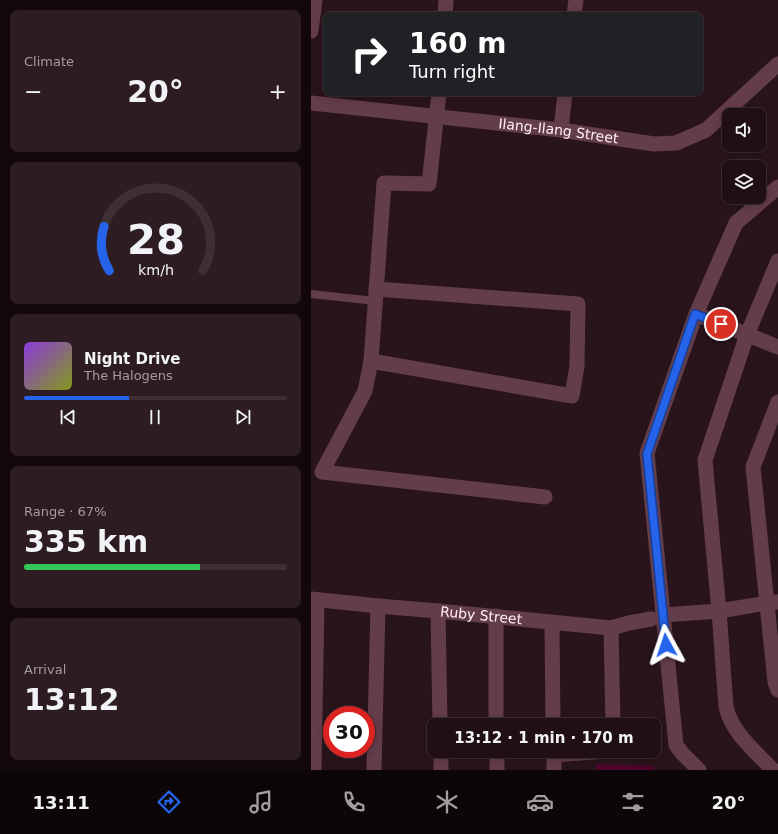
<!DOCTYPE html>
<html lang="en">
<head>
<meta charset="utf-8">
<style>
  body { margin:0; font-family:"DejaVu Sans",sans-serif; background:#2d1d22; color:#f1f3f6; height:100vh; display:flex; flex-direction:column; font-size:15px; white-space:nowrap }
  * { box-sizing:border-box; margin:0 }
  p { font-size:13px; color:#a29ca0 }
  .icon { flex:none; width:22px; height:22px; fill:none; stroke:currentColor; stroke-width:2; stroke-linecap:round; stroke-linejoin:round }
  .map { position:relative; flex:1; overflow:hidden }
  .panel { display:flex; flex-direction:column; gap:10px; padding:10px; background:#12080c; width:311px }
  .panel>* { flex:none }
  .hud { position:absolute; left:12px; top:12px; width:380px; height:84px; border-radius:8px; box-shadow:0 2px 10px #0003,0 0 0 1px #3d2f34; background:#202124; color:#fff; overflow:hidden }
  .fabs { position:absolute; left:411px; top:108px; display:grid; gap:8px }
  .fabs a { display:grid; place-items:center; width:44px; height:44px; border-radius:8px; background:#200f15; box-shadow:0 2px 10px #0003,0 0 0 1px #3d2f34; font-size:20px }
  .speed { position:absolute; left:12px; top:706px; display:flex; gap:8px; font-size:20px; font-weight:700; text-align:center }
  .speed>* { display:grid; place-content:center; width:52px; height:52px; border-radius:50%; background:#200f15; box-shadow:0 2px 10px #0003,0 0 0 1px #3d2f34; line-height:1 }
  .speed .limit { border:6px solid #d22; background:#fff; color:#111 }
  .pin { position:absolute; display:grid; place-items:center; width:34px; height:34px; color:#fff; margin:-17px; border:2px solid #fff; border-radius:50%; box-shadow:0 1px 4px #0007 }
  .me { position:absolute; width:44px; margin:-22px; rotate:355deg; stroke-linejoin:round; filter:drop-shadow(0 0 3px #0008) }
  .turn { display:flex; align-items:center; gap:14px; height:84px; padding:0 20px; font-size:18px }
  .turn .icon { width:52px; height:52px; stroke-width:2.5 }
  .turn b { display:block; font-size:28px; line-height:34px }
  .big { font-size:30px; font-weight:700; line-height:1.1 }
  .panel .card { flex:1; display:flex; flex-direction:column; justify-content:center; gap:6px; min-width:0; padding:0 14px; border-radius:8px; background:#2d1d22 }
  .panel .dial { align-items:center; gap:0 }
  .dial svg { height:104px; overflow:visible; fill:none; stroke:#3d2f34; stroke-width:7; stroke-linecap:round; text-anchor:middle }
  .dial text { fill:#f1f3f6; stroke:none }
  .song { display:flex; align-items:center; gap:12px }
  .cover { width:48px; height:48px; border-radius:6px; background:linear-gradient(135deg,hsl(270 70% 55%),hsl(70 70% 35%)) }
  .played { height:4px; border-radius:2px; background:linear-gradient(90deg,#2563eb 40%,#3d2f34 40%) }
  .keys { display:flex; justify-content:space-around; direction:ltr }
  .heat { display:flex; justify-content:space-between; align-items:center; font-size:22px; direction:ltr }
  .charge { height:6px; border-radius:3px; background:linear-gradient(90deg,#34c759 67%,#3d2f34 0) }
  .trip { position:absolute; left:116px; top:718px; width:234px; height:40px; border-radius:8px; background:#200f15; box-shadow:0 2px 10px #0003,0 0 0 1px #3d2f34; font-weight:700; line-height:40px; text-align:center }
  .tabs { display:flex; height:64px; justify-content:space-around; align-items:center; background:#0d0608; color:#a29ca0 }
  .tabs .icon { width:28px; height:28px }
  .tabs .active { color:#2563eb }
  .tabs b { font-size:18px; color:#f1f3f6 }
  main { display:flex; flex:1; min-height:0 }
  .map>svg:first-child { display:block }
</style>
</head>
<body>
<main>
<section class="panel">
<div class="card"><p>Climate</p>
<div class="heat"><a>−</a><b class="big">20°</b><a>+</a></div>
</div>
<div class="card dial"><svg viewBox="0 0 100 80">
<path d="M14 69A42 42 0 1 1 86 69"/>
<path d="M14 69A42 42 0 0 1 10 35" stroke="#2563eb"/>
<text x="50" y="56" font-size="32" font-weight="700">28</text>
<text x="50" y="72" font-size="11">km/h</text>
</svg></div>
<div class="card">
<div class="song"><i class="cover"></i><div><b>Night Drive</b><p>The Halogens</p></div></div>
<div class="played"></div>
<div class="keys"><svg class="icon" aria-label="previous" viewBox="0 0 24 24"><path d="M18 5L8 12l10 7zM5 5v14"/></svg><svg class="icon" aria-label="pause" viewBox="0 0 24 24"><path d="M8 5v14M16 5v14"/></svg><svg class="icon" aria-label="next" viewBox="0 0 24 24"><path d="M6 5l10 7-10 7zM19 5v14"/></svg></div>
</div>
<div class="card"><p>Range · 67%</p><b class="big">335 km</b><div class="charge"></div></div>
<div class="card"><p>Arrival</p><b class="big">13:12</b></div>
</section>
<div class="map">
<svg width="467" height="770" viewBox="0 0 467 770">
  <rect width="100%" height="100%" fill="#2a141c"/>
  <polygon fill="#51052a" points="285,764 343,766 343,770 285,770"/>
  <g fill="none" stroke-linecap="round" stroke-linejoin="round">
    <polyline stroke="#643d4a" stroke-width="8" points="0,294 64,301"/>
    <g stroke="#643d4a" stroke-width="15">
      <polyline points="134,15 135,0"/>
      <polyline points="263,15 265,0"/>
      <polyline points="0,31 4,0"/>
      <polyline points="128,93 118,184 73,183 60,361 54,391 11,472 234,497"/>
      <path id="s1" d="M0,103l250,27 93,14 22,-1 30,-13 72,-66"/>
      <polyline points="250,130 254,93"/>
      <polyline points="385,314 467,347"/>
      <polyline points="60,361 261,396 266,366 267,304 65,289"/>
      <polyline points="467,402 442,467 464,682 467,690"/>
      <path id="s2" d="M0,599l67,7 60,5 173,17 18,-5 22,-4"/>
      <polyline points="127,611 129,725"/>
      <polyline points="352,615 408,611 456,603 467,602"/>
      <polyline points="185,616 185,725"/>
      <polyline points="241,623 242,725"/>
      <polyline points="300,628 302,725"/>
      <polyline points="130,751 130,770"/>
      <polyline points="186,751 186,770"/>
      <polyline points="243,755 295,751"/>
      <polyline points="3,770 6,600"/>
      <polyline points="63,770 67,606"/>
      <polyline points="243,770 243,751"/>
      <polyline points="388,770 371,753 365,745 336,453 385,314 425,223 467,187"/>
      <path d="M462,770c-18,-19 -41,-37 -47,-63l-7,-96 -14,-151 42,-125 31,-74"/>
    </g>
  </g>
  <g fill="none" stroke-linecap="round" stroke-linejoin="round">
    <g stroke="#184099" stroke-width="10">
      <polyline id="route" points="355,645 336,454 384,314 410,324"/>
    </g>
    <use href="#route" stroke="#2563eb" stroke-width="7"/>
  </g>
  <g text-anchor="middle" dominant-baseline="central" stroke-width="3" stroke-linejoin="round" paint-order="stroke">
    <g font-size="14" fill="#ffeff3" stroke="#0c0407">
      <text stroke="none"><textPath href="#s1" startOffset="249">Ilang-Ilang Street</textPath></text>
      <text stroke="none"><textPath href="#s2" startOffset="171">Ruby Street</textPath></text>
    </g>
  </g>
</svg>
<div class="fabs">
<a><svg class="icon" aria-label="sound" viewBox="0 0 24 24"><path d="M4 9h4l5-4v14l-5-4H4zM17 9q2 3 0 6"/></svg></a>
<a><svg class="icon" aria-label="layers" viewBox="0 0 24 24"><path d="M12 4l9 5-9 5-9-5zM3 14l9 5 9-5"/></svg></a>
</div>
<div class="speed"><div class="limit">30</div></div>
<div class="pin" style="left:410px;top:324px;background:#d93025"><svg class="icon" aria-label="arrive" viewBox="0 0 24 24"><path d="M6 21V4h12l-3 4 3 4H6"/></svg></div>
<svg class="me" style="left:355px;top:645px" viewBox="-20 -20 40 40"><path d="M0-17L14 15 0 8-14 15z" fill="#2563eb" stroke="#fff" stroke-width="4"/></svg>
<div class="trip">13:12 · 1 min · 170 m</div>
<div class="hud">
<div class="turn"><svg class="icon" aria-label="right" viewBox="0 0 24 24"><path d="M7 20v-9h11M14 6l5 5-5 5"/></svg><div><b>160 m</b>Turn right</div></div>
</div>
</div>
</main>
<nav class="tabs">
<b>13:11</b>
<svg class="icon active" aria-label="directions" viewBox="0 0 24 24"><path d="M12 3l9 9-9 9-9-9zM9 14v-3h6M13 9l2 2-2 2"/></svg>
<svg class="icon" aria-label="music" viewBox="0 0 24 24"><path d="M9 18V5l10-2v13"/><circle cx="6" cy="18" r="3"/><circle cx="16" cy="16" r="3"/></svg>
<svg class="icon" aria-label="phone" viewBox="0 0 24 24"><path d="M5 4h4l2 5-3 2q2 4 5 5l2-3 5 2v4C11 20 4 13 5 4z"/></svg>
<svg class="icon" aria-label="climate" viewBox="0 0 24 24"><path d="M12 3v18M4 7l16 10M4 17L20 7"/></svg>
<svg class="icon" aria-label="car" viewBox="0 0 24 24"><path d="M5 17H2v-5l4-1 3-4h7l3 4 3 1v5h-3M9 17h6M6 11h13"/><circle cx="7" cy="17" r="2"/><circle cx="17" cy="17" r="2"/></svg>
<svg class="icon" aria-label="filters" viewBox="0 0 24 24"><path d="M4 7h16M4 17h16"/><circle cx="9" cy="7" r="2"/><circle cx="15" cy="17" r="2"/></svg>
<b>20°</b>
</nav>
</body>
</html>
